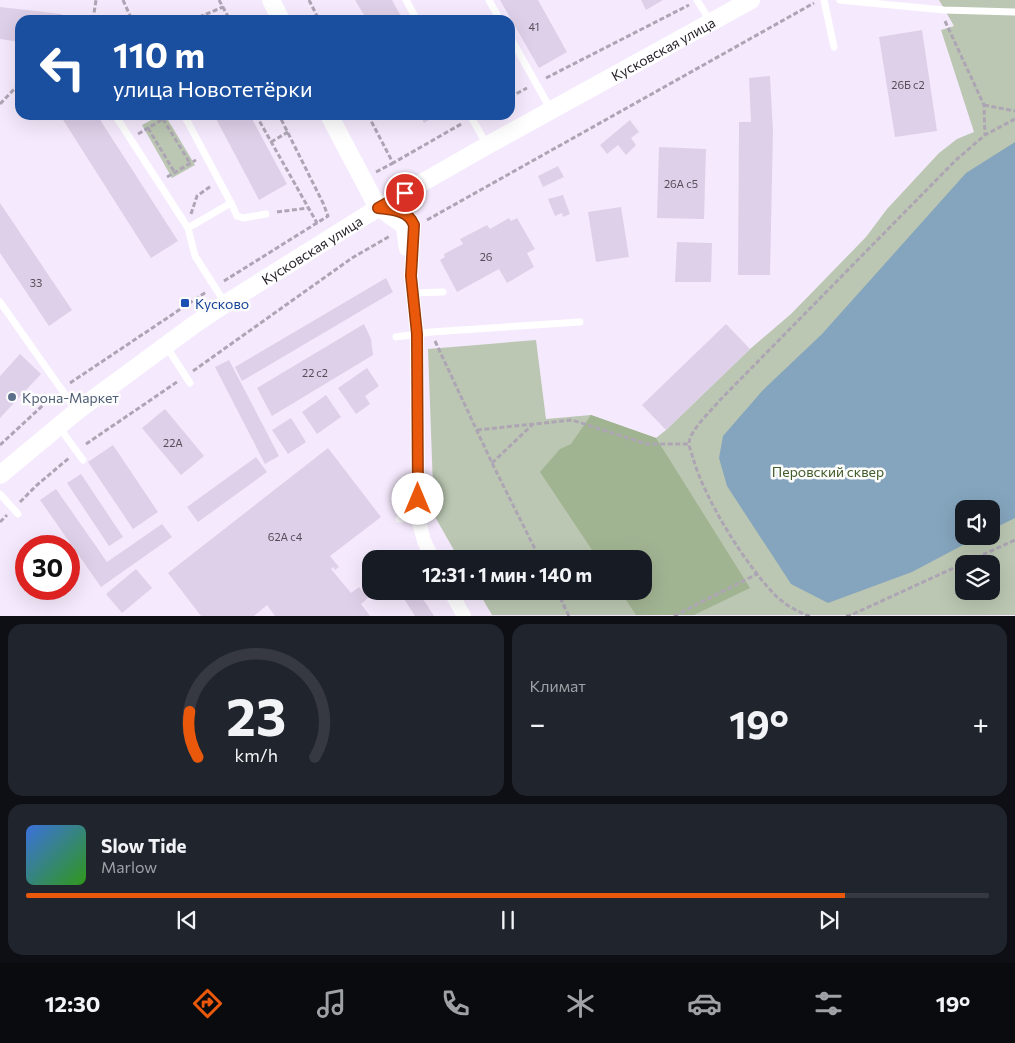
<!DOCTYPE html>
<html lang="ru">
<head>
<meta charset="utf-8">
<style>
  body { margin:0; font-family:Commissioner,sans-serif; background:#20242c; color:#f1f3f6; height:100vh; display:flex; flex-direction:column; font-size:19px; white-space:nowrap }
  * { box-sizing:border-box; margin:0 }
  p { font-size:16px; color:#9ea1a6 }
  .icon { flex:none; width:28px; height:28px; fill:none; stroke:currentColor; stroke-width:2; stroke-linecap:round; stroke-linejoin:round }
  .map { position:relative; height:616px; overflow:hidden }
  .panel { display:flex; flex-direction:column; gap:8px; padding:8px; background:#0d0f14; flex:1 }
  .panel>* { flex:none }
  .top-card { position:absolute; left:15px; top:15px; width:500px; height:105px; border-radius:15px; box-shadow:0 5px 20px #0002; background:#1a4fa0; color:#fff; overflow:hidden }
  .fabs { position:absolute; left:955px; top:500px; display:grid; gap:10px }
  .fabs a { display:grid; place-items:center; width:45px; height:45px; border-radius:10px; background:#171b24; box-shadow:0 5px 20px #0002; font-size:25px }
  .speed { position:absolute; left:15px; top:535px; display:flex; gap:10px; font-size:25px; font-weight:700; text-align:center }
  .speed>* { display:grid; place-content:center; width:65px; height:65px; border-radius:50%; background:#171b24; box-shadow:0 5px 20px #0002; line-height:1 }
  .speed .limit { border:8px solid #d22; background:#fff; color:#111 }
  .pin { position:absolute; display:grid; place-items:center; width:42px; height:42px; color:#fff; margin:-21px; border:2px solid #fff; border-radius:50%; box-shadow:0 1px 5px #0007 }
  .me { position:absolute; width:55px; margin:-28px; rotate:0deg; stroke-linejoin:round; filter:drop-shadow(0 0 4px #0008) }
  .turn { display:flex; align-items:center; gap:18px; height:105px; padding:0 15px; font-size:22px }
  .turn .icon { width:65px; height:65px; stroke-width:2.5 }
  .turn b { display:block; font-size:35px; line-height:42px }
  .big { font-size:38px; font-weight:700; line-height:1.1 }
  .panel .widget { flex:1; display:flex; flex-direction:column; justify-content:center; gap:8px; min-width:0; padding:0 18px; border-radius:15px; background:#20242c }
  .panel .dial { align-items:center; gap:0 }
  .dial svg { height:130px; overflow:visible; fill:none; stroke:#363941; stroke-width:7; stroke-linecap:round; text-anchor:middle }
  .dial text { fill:#f1f3f6; stroke:none }
  .song { display:flex; align-items:center; gap:15px }
  .cover { width:60px; height:60px; border-radius:8px; background:linear-gradient(135deg,hsl(220 70% 55%),hsl(110 70% 35%)) }
  .played { height:5px; border-radius:2px; background:linear-gradient(90deg,#ea580c 85%,#363941 85%) }
  .keys { display:flex; justify-content:space-around; direction:ltr }
  .heat { display:flex; justify-content:space-between; align-items:center; font-size:28px; direction:ltr }
  .panel .tiles { flex:1; display:grid; gap:8px; grid-template-columns:1fr 1fr }
  .widget:last-child { grid-column:span 2 }
  .trip { position:absolute; left:362px; top:550px; width:290px; height:50px; border-radius:15px; background:#171b24; box-shadow:0 5px 20px #0002; font-weight:700; line-height:50px; text-align:center }
  .tab-bar { display:flex; height:80px; justify-content:space-around; align-items:center; background:#090b0e; color:#9ea1a6 }
  .tab-bar .icon { width:35px; height:35px }
  .tab-bar .current { color:#ea580c }
  .tab-bar b { font-size:22px; color:#f1f3f6 }
  .map>svg:first-child { display:block }
</style>
</head>
<body>
<div class="map">
<svg width="1015" height="616" viewBox="0 0 1015 616">
  <rect width="100%" height="100%" fill="#f5eafd"/>
  <g fill="#bbc7b2" fill-rule="evenodd">
    <path d="M939,0h76v615h-523l-14,-24h166v-32h-185l-25,-44 -6,-166 108,-9 10,79 45,-4 65,23 10,-8 84,-81 41,-35 75,-77 21,-28 52,-56 18,-14 17,-7 -33,-102 13,-4zM964,509h27v27h-27zM964,564h27v27h-27z"/>
    <polygon points="161,115 165,115 195,165 172,178 142,125"/>
  </g>
  <polygon fill="#a1b492" points="591,415 656,438 750,588 694,615 636,615 620,591 644,591 644,559 598,559 540,472 560,449 571,444"/>
  <polygon fill="#85a5be" points="1015,142 1015,518 991,530 991,509 964,509 964,536 980,536 912,572 828,603 791,584 727,486 719,458 723,436 763,390 822,334 966,173"/>
  <g fill="#ded0e8">
    <polygon points="355,0 392,0 403,20 367,20"/>
    <polygon points="500,0 538,0 567,52 539,68"/>
    <polygon points="641,0 663,0 646,10"/>
    <polygon points="0,7 62,14 61,20 20,20 20,42 0,39"/>
    <polygon points="922,30 937,131 895,137 879,37"/>
    <polygon points="770,76 773,131 770,275 738,275 739,122 751,122 749,78"/>
    <polygon points="60,115 97,115 178,241 151,258"/>
    <polygon points="214,115 250,115 287,184 259,200"/>
    <polygon points="420,115 437,115 424,123"/>
    <polygon points="630,120 639,132 631,138 636,145 626,155 618,145 607,154 600,145"/>
    <polygon points="659,147 706,149 704,219 657,218"/>
    <polygon points="558,166 564,177 543,187 538,176"/>
    <polygon points="563,195 570,214 563,217 562,213 555,216 548,199"/>
    <polygon points="0,203 72,310 49,326 0,253"/>
    <polygon points="621,207 629,257 596,262 588,212"/>
    <polygon points="509,218 511,221 517,218 535,249 527,253 534,267 507,283 499,269 457,292 440,260 445,257 444,254 463,244 460,239 487,225 490,229"/>
    <polygon points="677,242 712,243 711,282 675,282"/>
    <polygon points="386,278 393,292 242,381 235,367"/>
    <polygon points="364,324 371,339 373,355 272,416 257,388"/>
    <polygon points="726,324 750,349 666,430 642,405"/>
    <polygon points="20,354 41,374 0,418 0,376"/>
    <polygon points="229,360 279,456 265,464 215,367"/>
    <polygon points="367,368 379,386 365,396 370,404 356,414 338,388"/>
    <polygon points="326,395 341,417 317,434 302,412"/>
    <polygon points="165,409 204,456 181,475 142,428"/>
    <polygon points="291,418 306,442 288,454 272,430"/>
    <polygon points="113,445 158,512 133,529 88,462"/>
    <polygon points="328,448 381,517 330,556 339,567 335,570 333,567 331,569 351,593 359,587 368,598 361,604 370,616 275,616 267,605 254,616 201,616 168,573"/>
    <polygon points="256,457 267,472 198,522 187,507"/>
    <polygon points="81,474 123,537 109,546 67,483"/>
    <polygon points="56,489 107,562 162,524 172,537 101,587 40,500"/>
    <polygon points="136,569 152,588 122,613 106,594"/>
    <polygon points="399,591 418,591 434,616 415,616"/>
  </g>
  <g fill="none" stroke-linecap="round" stroke-linejoin="round">
    <g stroke="#ada5b4" stroke-width="3" stroke-dasharray="5 2.5" stroke-linecap="butt">
      <polyline points="123,0 132,20"/>
      <polyline points="219,0 230,20"/>
      <polyline points="309,0 319,20"/>
      <polyline points="203,15 206,20"/>
      <polyline points="93,20 96,0"/>
      <polyline points="192,20 223,7"/>
      <polyline points="945,21 984,105 985,135"/>
      <polyline points="546,78 689,5"/>
      <polyline points="510,97 527,88"/>
      <polyline points="0,104 20,83"/>
      <polyline points="984,105 1015,111"/>
      <polyline points="256,115 317,223"/>
      <polyline points="368,115 393,163 463,123"/>
      <polyline points="163,119 190,163"/>
      <polyline points="148,128 175,173"/>
      <polyline points="138,134 170,115"/>
      <polyline points="271,142 288,132"/>
      <polyline points="376,172 393,163"/>
      <polyline points="167,177 196,160"/>
      <polyline points="277,212 308,208"/>
      <polyline points="191,214 197,196 211,186"/>
      <polyline points="427,220 814,3"/>
      <polyline points="224,281 328,216 323,203 279,115"/>
      <polyline points="435,341 492,463 540,559"/>
      <polyline points="193,371 352,258 390,236"/>
      <polyline points="70,383 206,292"/>
      <polyline points="477,430 572,420 647,444 689,444"/>
      <polyline points="86,444 177,382"/>
      <polyline points="0,445 53,396"/>
      <polyline points="492,463 532,425"/>
      <polyline points="20,502 37,485 69,458"/>
      <polyline points="0,522 7,515"/>
      <polyline points="557,591 569,616"/>
      <polyline points="674,616 757,574"/>
      <path d="M810,616c-11,-3 -24,-11 -33,-19 -31,-31 -72,-97 -84,-139 -1,-4 -4,-10 -4,-15 1,-13 22,-32 31,-43l236,-240 29,-25 30,-16"/>
      <polyline points="846,616 851,615 1015,540"/>
    </g>
    <g stroke="#fff" stroke-width="7">
      <polyline points="406,0 417,20"/>
      <polyline points="489,0 500,20"/>
      <polyline points="697,0 710,21"/>
      <polyline points="824,0 834,47"/>
      <polyline points="840,0 944,10 1015,12"/>
      <polyline points="510,37 551,110"/>
      <polyline points="115,115 188,228 195,256 225,303"/>
      <polyline points="184,115 231,203 188,228"/>
      <polyline points="470,115 487,145"/>
      <polyline points="231,203 237,216 243,218 266,214"/>
      <polyline points="412,293 443,292"/>
      <polyline points="0,302 76,410"/>
      <polyline points="396,337 431,332 580,322"/>
      <polyline points="166,346 190,383"/>
      <polyline points="59,427 83,460"/>
      <polyline points="0,494 18,514"/>
      <polyline points="399,519 418,518"/>
    </g>
    <g stroke="#fff" stroke-width="14">
      <path d="M378,208c15,2 30,2 36,17l-3,51 6,58 1,184 6,23 9,18"/>
      <polyline points="379,210 403,227 406,249"/>
      <polyline points="450,591 464,616"/>
    </g>
    <g stroke="#fff" stroke-width="18">
      <polyline points="271,0 281,20"/>
      <polyline points="329,115 378,208"/>
      <path id="s1" d="M0,475l77,-64 118,-87 30,-20 153,-96 110,-63 263,-145"/>
    </g>
  </g>
  <g fill="none" stroke-linecap="round" stroke-linejoin="round">
    <g stroke="#983908" stroke-width="12">
      <path id="route" d="M405,193l-27,15c15,2 30,2 36,17l-3,51 6,58 1,165"/>
    </g>
    <use href="#route" stroke="#ea580c" stroke-width="9"/>
  </g>
  <rect fill="#1a4fb4" stroke="#fcfcfc" stroke-width="2" x="180" y="298" width="10" height="10" rx="2.5"/>
  <circle fill="#5c6f8a" stroke="#fcfcfc" stroke-width="2" cx="12" cy="397" r="5"/>
  <g text-anchor="middle" dominant-baseline="central" stroke-width="5" stroke-linejoin="round" paint-order="stroke">
    <g font-size="11" fill="#564f5b">
      <text x="534" y="26">41</text>
      <text x="908" y="84">26Б с2</text>
      <text x="681" y="183">26А с5</text>
      <text x="486" y="256">26</text>
      <text x="36" y="282">33</text>
      <text x="315" y="372">22 с2</text>
      <text x="173" y="442">22А</text>
      <text x="285" y="536">62А с4</text>
    </g>
    <g font-size="14" fill="#29242c" stroke="#fcfcfc">
      <text stroke="none"><textPath href="#s1" startOffset="790">Кусковская улица</textPath></text>
      <text stroke="none"><textPath href="#s1" startOffset="385">Кусковская улица</textPath></text>
    </g>
    <g font-size="14" fill="#164399" stroke="#fcfcfc" text-anchor="start">
      <text x="195" y="303">Кусково</text>
    </g>
    <g font-size="14" fill="#4e5e75" stroke="#fcfcfc" text-anchor="start">
      <text x="22" y="397">Крона-Маркет</text>
    </g>
    <g font-size="14" fill="#425c2a" stroke="#fcfcfc">
      <text x="828" y="471">Перовский сквер</text>
    </g>
  </g>
</svg>
<div class="fabs">
<a><svg class="icon" aria-label="sound" viewBox="0 0 24 24"><path d="M4 9h4l5-4v14l-5-4H4zM17 9q2 3 0 6"/></svg></a>
<a><svg class="icon" aria-label="layers" viewBox="0 0 24 24"><path d="M12 4l9 5-9 5-9-5zM3 14l9 5 9-5"/></svg></a>
</div>
<div class="speed"><div class="limit">30</div></div>
<div class="pin" style="left:405px;top:193px;background:#d93025"><svg class="icon" aria-label="arrive" viewBox="0 0 24 24"><path d="M6 21V4h12l-3 4 3 4H6"/></svg></div>
<svg class="me" style="left:418px;top:499px" viewBox="-20 -20 40 40"><circle r="19" fill="#fff"/><path d="M0-13L10 11 0 6-10 11z" fill="#ea580c"/></svg>
<div class="trip">12:31 · 1 мин · 140 m</div>
<div class="top-card">
<div class="turn"><svg class="icon" aria-label="left" viewBox="0 0 24 24"><path d="M17 20v-9H6M10 6l-5 5 5 5"/></svg><div><b>110 m</b>улица Новотетёрки</div></div>
</div>
</div>
<section class="panel">
<div class="tiles">
<div class="widget dial"><svg viewBox="0 0 100 80">
<path d="M14 69A42 42 0 1 1 86 69"/>
<path d="M14 69A42 42 0 0 1 9 41" stroke="#ea580c"/>
<text x="50" y="56" font-size="32" font-weight="700">23</text>
<text x="50" y="72" font-size="11">km/h</text>
</svg></div>
<div class="widget"><p>Климат</p>
<div class="heat"><a>−</a><b class="big">19°</b><a>+</a></div>
</div>
<div class="widget">
<div class="song"><i class="cover"></i><div><b>Slow Tide</b><p>Marlow</p></div></div>
<div class="played"></div>
<div class="keys"><svg class="icon" aria-label="previous" viewBox="0 0 24 24"><path d="M18 5L8 12l10 7zM5 5v14"/></svg><svg class="icon" aria-label="pause" viewBox="0 0 24 24"><path d="M8 5v14M16 5v14"/></svg><svg class="icon" aria-label="next" viewBox="0 0 24 24"><path d="M6 5l10 7-10 7zM19 5v14"/></svg></div>
</div>
</div>
</section>
<nav class="tab-bar">
<b>12:30</b>
<svg class="icon current" aria-label="directions" viewBox="0 0 24 24"><path d="M12 3l9 9-9 9-9-9zM9 14v-3h6M13 9l2 2-2 2"/></svg>
<svg class="icon" aria-label="music" viewBox="0 0 24 24"><path d="M9 18V5l10-2v13"/><circle cx="6" cy="18" r="3"/><circle cx="16" cy="16" r="3"/></svg>
<svg class="icon" aria-label="phone" viewBox="0 0 24 24"><path d="M5 4h4l2 5-3 2q2 4 5 5l2-3 5 2v4C11 20 4 13 5 4z"/></svg>
<svg class="icon" aria-label="climate" viewBox="0 0 24 24"><path d="M12 3v18M4 7l16 10M4 17L20 7"/></svg>
<svg class="icon" aria-label="car" viewBox="0 0 24 24"><path d="M5 17H2v-5l4-1 3-4h7l3 4 3 1v5h-3M9 17h6M6 11h13"/><circle cx="7" cy="17" r="2"/><circle cx="17" cy="17" r="2"/></svg>
<svg class="icon" aria-label="filters" viewBox="0 0 24 24"><path d="M4 7h16M4 17h16"/><circle cx="9" cy="7" r="2"/><circle cx="15" cy="17" r="2"/></svg>
<b>19°</b>
</nav>
</body>
</html>
